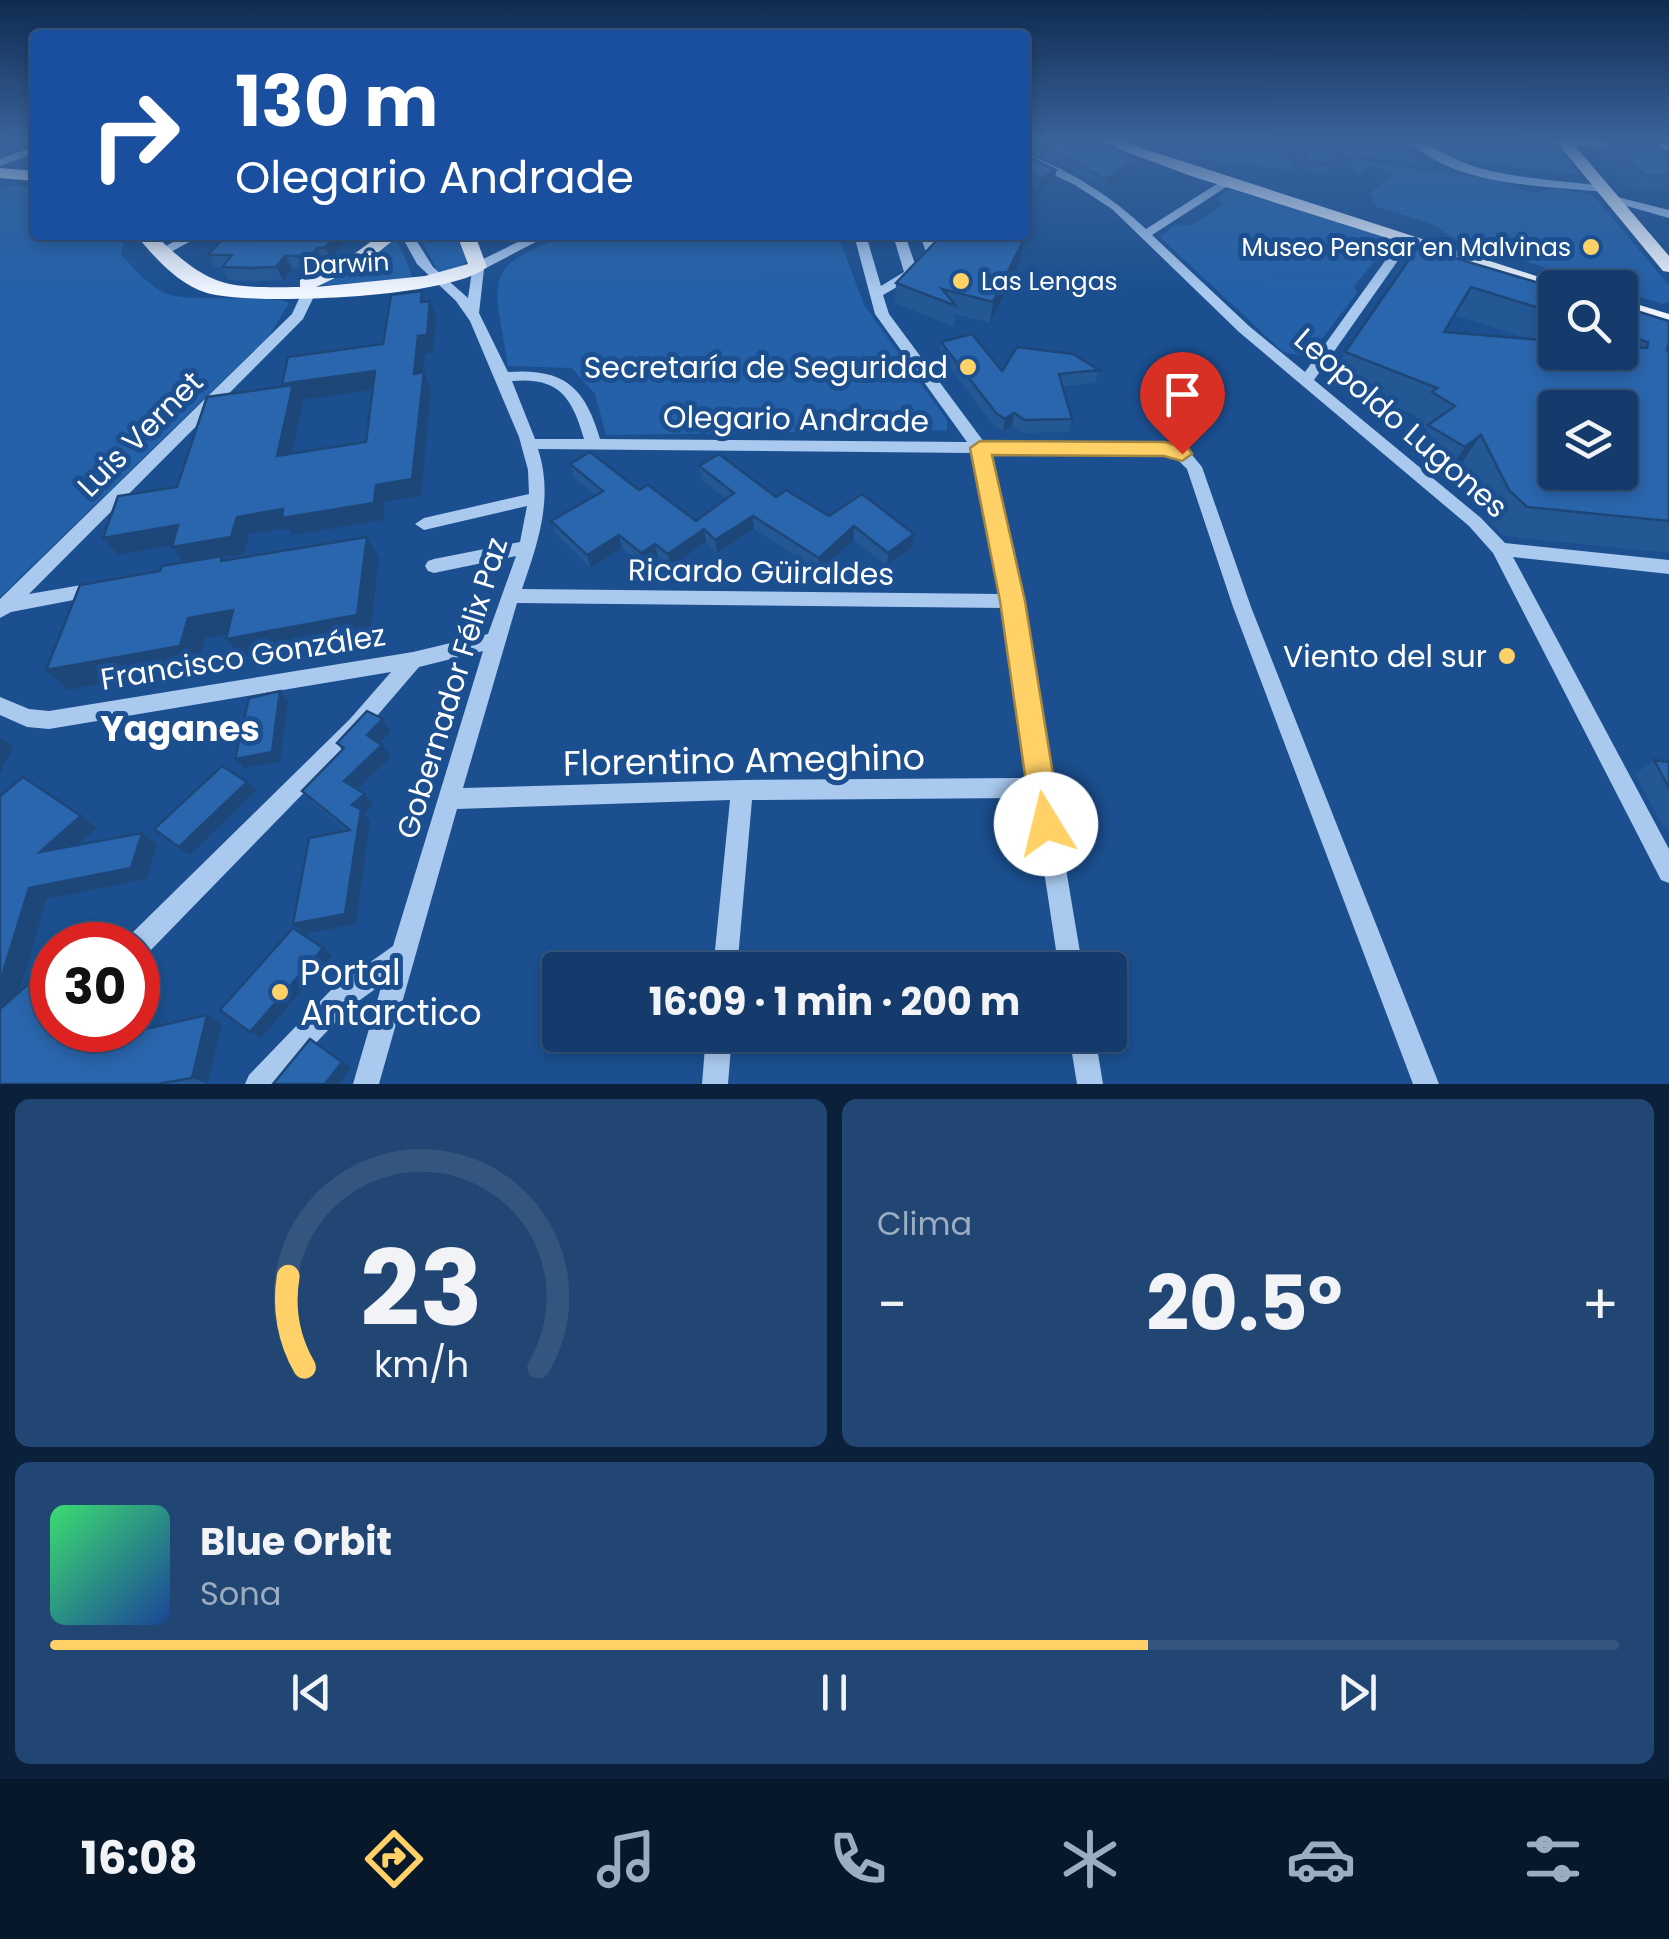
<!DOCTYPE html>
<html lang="es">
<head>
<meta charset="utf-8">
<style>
  body { margin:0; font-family:Poppins,sans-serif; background:#214673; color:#f1f3f6; height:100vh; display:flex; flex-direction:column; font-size:38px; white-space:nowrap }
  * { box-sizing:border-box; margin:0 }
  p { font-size:32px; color:#9dadc1 }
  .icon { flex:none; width:55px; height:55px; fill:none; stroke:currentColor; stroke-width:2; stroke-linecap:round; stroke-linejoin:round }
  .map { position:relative; height:1084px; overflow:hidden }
  .sheet { display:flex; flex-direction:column; gap:15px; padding:15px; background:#0b203b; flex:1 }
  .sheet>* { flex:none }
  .top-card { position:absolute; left:30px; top:30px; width:1000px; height:210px; border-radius:10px; box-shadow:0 5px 15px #0003,0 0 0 2px #33557e; background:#1a4fa0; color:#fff; overflow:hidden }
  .fabs { position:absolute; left:1538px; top:270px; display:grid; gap:20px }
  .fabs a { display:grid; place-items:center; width:100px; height:100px; border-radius:10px; background:#143b6b; box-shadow:0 5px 15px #0003,0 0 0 2px #33557e; font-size:50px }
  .speed { position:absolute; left:30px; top:922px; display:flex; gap:20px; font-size:50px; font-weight:700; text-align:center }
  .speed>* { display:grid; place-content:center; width:130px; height:130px; border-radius:50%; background:#143b6b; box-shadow:0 5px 15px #0003,0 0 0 2px #33557e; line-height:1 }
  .speed .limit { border:15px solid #d22; background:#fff; color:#111 }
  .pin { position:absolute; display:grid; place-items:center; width:85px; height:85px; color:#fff; margin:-102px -42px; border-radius:50% 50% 50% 0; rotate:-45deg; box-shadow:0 0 10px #0007 }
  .pin .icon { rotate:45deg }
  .me { position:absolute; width:110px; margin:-55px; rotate:351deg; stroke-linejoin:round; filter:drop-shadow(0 0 8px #0008) }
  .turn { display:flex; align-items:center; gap:35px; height:210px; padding:0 40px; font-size:45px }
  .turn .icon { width:130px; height:130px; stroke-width:2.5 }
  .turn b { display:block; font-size:70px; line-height:85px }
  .big { font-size:75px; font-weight:700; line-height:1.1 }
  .sheet .widget { flex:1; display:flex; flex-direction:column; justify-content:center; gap:15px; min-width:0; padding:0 35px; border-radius:15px; background:#214673 }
  .sheet .dial { align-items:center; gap:0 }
  .dial svg { height:260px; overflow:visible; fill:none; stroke:#33557e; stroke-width:7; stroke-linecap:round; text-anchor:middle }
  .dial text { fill:#f1f3f6; stroke:none }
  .song { display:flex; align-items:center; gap:30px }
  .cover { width:120px; height:120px; border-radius:15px; background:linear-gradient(135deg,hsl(140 70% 55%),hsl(220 70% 35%)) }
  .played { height:10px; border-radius:5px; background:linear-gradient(90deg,#ffd166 70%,#33557e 70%) }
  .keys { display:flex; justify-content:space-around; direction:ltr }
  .heat { display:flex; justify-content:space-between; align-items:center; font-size:55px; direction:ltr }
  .sheet .tiles { flex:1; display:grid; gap:15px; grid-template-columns:1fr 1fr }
  .widget:last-child { grid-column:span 2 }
  .trip { position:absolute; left:542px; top:952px; width:585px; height:100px; border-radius:10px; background:#143b6b; box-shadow:0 5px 15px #0003,0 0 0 2px #33557e; font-weight:700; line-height:100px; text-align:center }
  .dock { display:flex; height:160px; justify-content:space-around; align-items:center; background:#08182b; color:#9dadc1 }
  .dock .icon { width:70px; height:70px }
  .dock .on { color:#ffd166 }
  .dock b { font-size:45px; color:#f1f3f6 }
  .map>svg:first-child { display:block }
</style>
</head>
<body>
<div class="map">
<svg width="1669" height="1084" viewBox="0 0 1669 1084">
  <rect width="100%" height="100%" fill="#1b4f8f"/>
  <g fill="#2461a8">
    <polygon points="1141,140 1400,140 1413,162 1285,147 1294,170 1214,161"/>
    <polygon points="1428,140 1551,140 1579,175 1457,159 1438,152"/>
    <polygon points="1352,160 1495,180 1531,193 1556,189 1593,195 1669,285 1669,302 1663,304 1620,291 1620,288 1609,287 1458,241 1432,224 1377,207 1370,193 1395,173 1369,165 1357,176"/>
    <path d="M17,185l18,4v46h83l6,7 -3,13c14,13 30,35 50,40 23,7 106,-1 118,8l-20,33 -269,261v-409z"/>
    <polygon points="1232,190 1384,235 1391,242 1354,286 1357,293 1308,357 1283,352 1160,237 1176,224 1189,226 1224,204 1217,198"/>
    <polygon points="419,235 455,235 467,261 452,271 438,272"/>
    <path d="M569,235h269l26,70 83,115v10l-341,5 -11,-41 -23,-26 -64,-2c-13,-86 -31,-99 61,-131z"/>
    <polygon points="396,237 413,278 315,286 362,266"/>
  </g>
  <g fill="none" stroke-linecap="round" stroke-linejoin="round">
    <g fill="#a9c9ee" fill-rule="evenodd">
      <path d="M1408,140c16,0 50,23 71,28 41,11 84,13 125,18l6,3 -6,3c-63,-7 -149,-5 -196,-52z"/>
      <polygon points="1560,140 1669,144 1669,150 1564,145 1560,144"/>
      <polygon points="35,146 35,153 0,166 0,159"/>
      <path d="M1025,154c45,16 86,42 121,75l77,-49h8v4l-79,51 97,91 56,46 98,-136h8l2,3 -99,141 167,138 24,25 164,17v14l-156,-17 156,292v34l-8,-3 -168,-327 -24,-27 -230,-194 -127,-123 -37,-24 -50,-24z"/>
      <polygon points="1613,196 1669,210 1669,218 1609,201 1607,199"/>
      <polygon points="186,235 202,235 167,254 157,251"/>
      <path d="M401,235h12l20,32 35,31 5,-34 47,-23 -51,-2 -6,-4h86l-65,34 -5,44 29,59c56,-4 77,15 92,67l367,3 -92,-128 -21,-79h12l15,51 23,-14 -11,-37h12l10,29 11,-12 -6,-17h12l6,17 -2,3 -12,15h-7l-1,6 -33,19 6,19 95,128 181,2 23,6 14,17 49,140 188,477h-26l-180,-477 -46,-138 -11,-11 -11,-4 -176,-1 32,148 62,369h-24l-26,-172 -281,2 -15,170h-24l17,-170 -273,9 -78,275h-26l29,-100 -33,24 -72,76h-32l4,-9 82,-85 62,-44 90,-295 -64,16 -55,64 -217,223 -9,3v-12h-12l3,-9 221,-217 41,-47 -342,57 -22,-2 -27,-12v-18l29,12 20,2 364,-59 75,-18 28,-78 -82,17 -6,-2 -3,-5 3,-5 6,-2 86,-17 7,-36 -103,24 -9,-6 9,-6 105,-24 -1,-24 -9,-33 -49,-116 -14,-20 -39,-37zM512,381c47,-4 60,16 72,58h-49zM538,449l435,4 28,141 -479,-5c16,-46 32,-92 16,-140zM517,603l487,5 26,170 -288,2 -279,8z"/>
      <polygon points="310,286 317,290 303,319 29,594 99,582 105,584 108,589 105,594 11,612 0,618 0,599 292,314 303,290"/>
      <polygon points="706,1035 732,1035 728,1084 702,1084"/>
      <polygon points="1069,1035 1095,1035 1103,1084 1077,1084"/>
    </g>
    <g fill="#f0f6ff" fill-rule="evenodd">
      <polygon points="1095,140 1117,140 1573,288 1555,288 1555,291 1191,176"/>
      <polygon points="1555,140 1570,140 1669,256 1669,272 1663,271"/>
      <polygon points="0,168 35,171 35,181 0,178"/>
      <path d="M136,235h19c56,53 69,53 145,52v-7l50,-23 30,-22h20l-38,30 -46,22 109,-11 43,-12 -11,-29h18l12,32c-35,31 -233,39 -280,26 -28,-8 -53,-36 -71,-58z"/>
      <polygon points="1620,299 1669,314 1669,326 1620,311"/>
    </g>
  </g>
  <g fill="#245895" fill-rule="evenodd">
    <polygon points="1025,140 1052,150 1135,168 1104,189 1060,164 1025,152"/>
    <polygon points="1609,140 1669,157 1669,191 1634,190 1600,154"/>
    <polygon points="1300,144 1338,154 1328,174 1306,173 1297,153"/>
    <polygon points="1025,155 1056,170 1055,179 1038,188 1025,182"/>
    <polygon points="226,235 348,235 331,260 323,260 317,268 292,268 283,280 257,281 229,280 222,267 215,267 208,255"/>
    <polygon points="936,235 1008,235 1008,238 1024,239 1021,259 990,323 955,314 954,327 895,303 896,283 937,240"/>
    <path d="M1418,247l137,41v64h65v-46l49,44v203l-166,-17 -16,-17 -26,-55 -16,12 -35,-22 16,-25 -12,-8 3,-5 -87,-35 15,-29zM1454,315l72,23 -82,-6z"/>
    <polygon points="941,342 1002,371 1099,370 1095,383 1063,386 1072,419 1069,432 1022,433 1012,426 1003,431 994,426 940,354"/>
    <polygon points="570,464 639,490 696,521 726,499 701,479 699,466 776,497 913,547 887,566 854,540 819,571 754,529 717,553 706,542 671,567 658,557 644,566 622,548 591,568 556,534 551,521 595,495 574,478"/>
    <polygon points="383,719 391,731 380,743 391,757 358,789 365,794 374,805 364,814 370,821 356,924 305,934 347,831 312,802 302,791 342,750 337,743"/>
    <polygon points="1654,760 1669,762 1669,829 1664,828 1635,774"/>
    <polygon points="0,796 81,816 97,828 78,845 157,844 147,879 47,899 20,992 139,1030 207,1015 222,1023 208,1084 0,1084"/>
  </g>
  <g fill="#1d4779">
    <polygon points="2,140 23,140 0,155 0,141"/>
    <polygon points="1137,159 1135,168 1104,189 1106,179"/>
    <polygon points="1056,170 1055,179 1038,188 1040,179"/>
    <polygon points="334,235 348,235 331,260 325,248"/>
    <polygon points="1024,239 1021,259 990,323 993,302"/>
    <polygon points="317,248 323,260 317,268 311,256"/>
    <polygon points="285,256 292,268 283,280 276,267"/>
    <polygon points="430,301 436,318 433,352 425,354 421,391 414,374 418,336"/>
    <polygon points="375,371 383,388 301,400 303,402 288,473 277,456 290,399 282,384"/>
    <polygon points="424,372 431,390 421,496 385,502 383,520 293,535 288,528 249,534 244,554 224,557 238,576 185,564 172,547 237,517 376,485"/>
    <polygon points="1014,413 1012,426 1003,431 1005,419"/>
    <polygon points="1481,435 1461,464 1445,476 1465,447"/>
    <polygon points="753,516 754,529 717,553 715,540"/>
    <polygon points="178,525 191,542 118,555 103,538"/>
    <polygon points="854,526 854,540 819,571 819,558"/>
    <polygon points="704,529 706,542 671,567 668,554"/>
    <polygon points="914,534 913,547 887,566 888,553"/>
    <polygon points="619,535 622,548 591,568 587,555"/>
    <polygon points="367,537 379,557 370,635 242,658 226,639"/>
    <polygon points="655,544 658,557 644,566 641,553"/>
    <polygon points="233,610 249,630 205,638 198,665 68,690 46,670 188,618"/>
    <polygon points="280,691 288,701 280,762 244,768 235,759"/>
    <polygon points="383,719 391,731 376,747 367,735"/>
    <polygon points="0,738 13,747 0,773"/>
    <polygon points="382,745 391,757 354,792 344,781"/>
    <polygon points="247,782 256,791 190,855 179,847"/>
    <polygon points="365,794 374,805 364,814 370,821 356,924 305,934 293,924 345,914 352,805"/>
    <polygon points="81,816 97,828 57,863 40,852"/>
    <polygon points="142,833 157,844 147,879 47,899 9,1027 0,1023 0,982 29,888"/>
    <polygon points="323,948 332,955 261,1038 250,1032"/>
    <polygon points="207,1015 222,1023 208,1084 192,1078"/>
    <polygon points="310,1039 351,1068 339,1084 325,1084"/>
  </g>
  <g fill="#2a66ad" stroke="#1d4779" stroke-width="2.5" fill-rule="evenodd">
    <polygon points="1025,140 1052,150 1058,140 1099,140 1137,159 1106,179 1061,155 1025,142"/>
    <polygon points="1609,140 1654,142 1669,157 1669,176 1644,175"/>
    <polygon points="1300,144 1334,146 1338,154 1332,164 1309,163"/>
    <polygon points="1025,155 1056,170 1040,179 1025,172"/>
    <polygon points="226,235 334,235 325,248 317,248 311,256 285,256 276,267 250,268 222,267 232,255 208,255"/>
    <polygon points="942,235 1008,235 1008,238 1024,239 993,302 942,289 956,306 896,283"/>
    <path d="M1418,247l138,41 -1,25 -84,-26 -27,45 111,9v11h65v-6l27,2 1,-6 -28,-9v-27l49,15v21l-2,8h2v171l-142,-14 -18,-17 -28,-55 -16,12 -37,-22 27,-19 -23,-14 5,-4 -92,-36zM1555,408h65v64h-65z"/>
    <polygon points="422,291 421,302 430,301 427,335 418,336 414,374 424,372 412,479 376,485 374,503 282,518 283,509 237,517 231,537 172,547 178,525 103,538 118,496 177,487 207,397 293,385 277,456 366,442 375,371 282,384 288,357 383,344 391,295"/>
    <polygon points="972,334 1002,371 1017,347 1073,354 1099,370 1059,374 1072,419 1025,420 1014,413 1005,419 996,413 941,342"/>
    <polygon points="590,452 639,490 648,485 696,521 734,493 699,466 719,454 776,497 786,490 829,516 862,494 914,534 888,553 854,526 819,558 753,516 715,540 704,529 668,554 655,544 641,553 619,535 587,555 551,521 603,491 570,464"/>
    <polygon points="367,537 357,615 226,639 233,610 188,618 180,646 46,670 80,585 160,571 162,566 222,556 221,561"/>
    <polygon points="280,691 272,752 235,759 249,698"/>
    <polygon points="367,711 383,719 367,735 382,745 344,781 365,794 352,805 361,809 345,914 293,924 309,838 350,830 302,791 344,748 337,743"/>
    <polygon points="1654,760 1669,762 1669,788"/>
    <polygon points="222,766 247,782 179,847 154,829"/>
    <polygon points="23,777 81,816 40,852 142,833 131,868 29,888 0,982 0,796"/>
    <polygon points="293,928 323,948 250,1032 220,1010"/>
    <polygon points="52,963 52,1030 130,1030 132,1032 207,1015 192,1078 157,1084 0,1084 0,1009"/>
    <polygon points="310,1039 342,1062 325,1084 273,1084"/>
  </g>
  <linearGradient id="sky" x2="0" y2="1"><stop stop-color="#0f2b4f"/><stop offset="0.48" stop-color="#39639b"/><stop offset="1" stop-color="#39639b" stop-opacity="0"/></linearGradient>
  <rect width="1669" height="292" fill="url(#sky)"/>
  <polygon fill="#ffd166" stroke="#a68842" stroke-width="2.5" points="980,441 1165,442 1189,449 1192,454 1182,461 1164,456 992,455 1025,601 1061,824 1057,834 1046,838 1036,834 1032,824 1000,601 970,448"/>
  <g fill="#ffd166" stroke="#1b4f8f" stroke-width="4">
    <circle cx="1591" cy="247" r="10"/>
    <circle cx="961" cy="281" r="10"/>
    <circle cx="968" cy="367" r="10"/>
    <circle cx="1507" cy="656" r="10"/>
    <circle cx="280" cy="992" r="10"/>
  </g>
  <g text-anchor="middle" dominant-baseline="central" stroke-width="10" stroke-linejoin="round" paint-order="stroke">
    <g font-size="25" fill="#fff" stroke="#1b4f8f" text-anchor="end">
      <text x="1571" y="247">Museo Pensar en Malvinas</text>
      <text x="981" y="281" text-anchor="start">Las Lengas</text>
    </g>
    <g font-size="25" fill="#fff" stroke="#1b4f8f">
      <text transform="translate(346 264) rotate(-3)">Darwin</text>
    </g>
    <g font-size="30" fill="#fff" stroke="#1b4f8f" text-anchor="end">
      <text x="948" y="367">Secretaría de Seguridad</text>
      <text x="1487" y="656">Viento del sur</text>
    </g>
    <g font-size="30" fill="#fff" stroke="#1b4f8f">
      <text transform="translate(796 419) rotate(1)">Olegario Andrade</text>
      <text transform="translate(1401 423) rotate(41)">Leopoldo Lugones</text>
      <text transform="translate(140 434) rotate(-45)">Luis Vernet</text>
      <text transform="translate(761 572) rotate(1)">Ricardo Güiraldes</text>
      <text transform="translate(243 657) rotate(-9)">Francisco González</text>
      <text transform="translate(452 688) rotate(-73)">Gobernador Félix Paz</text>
    </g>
    <g font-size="35" font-weight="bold" fill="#fff" stroke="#1b4f8f">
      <text x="180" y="728">Yaganes</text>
    </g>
    <g font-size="35" fill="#fff" stroke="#1b4f8f">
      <text transform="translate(744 760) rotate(-1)">Florentino Ameghino</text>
    </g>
    <g font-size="35" fill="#fff" stroke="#1b4f8f" text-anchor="start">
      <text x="300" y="972">Portal<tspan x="300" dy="40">Antarctico</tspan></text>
    </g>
  </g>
</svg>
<div class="fabs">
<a><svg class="icon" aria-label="search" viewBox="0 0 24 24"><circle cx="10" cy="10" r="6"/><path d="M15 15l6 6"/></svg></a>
<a><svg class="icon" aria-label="layers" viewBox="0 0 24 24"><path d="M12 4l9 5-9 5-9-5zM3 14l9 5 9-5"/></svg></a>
</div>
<div class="speed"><div class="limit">30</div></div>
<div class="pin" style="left:1182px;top:454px;background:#d93025"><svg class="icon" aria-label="arrive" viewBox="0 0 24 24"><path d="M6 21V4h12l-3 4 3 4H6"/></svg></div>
<svg class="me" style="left:1046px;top:824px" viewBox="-20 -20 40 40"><circle r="19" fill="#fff"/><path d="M0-13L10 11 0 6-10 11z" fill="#ffd166"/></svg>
<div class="trip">16:09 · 1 min · 200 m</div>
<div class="top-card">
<div class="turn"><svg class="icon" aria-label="right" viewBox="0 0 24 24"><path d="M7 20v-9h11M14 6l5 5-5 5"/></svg><div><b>130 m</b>Olegario Andrade</div></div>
</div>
</div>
<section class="sheet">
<div class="tiles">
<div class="widget dial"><svg viewBox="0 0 100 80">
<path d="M14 69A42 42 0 1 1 86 69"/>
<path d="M14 69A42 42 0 0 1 9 41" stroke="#ffd166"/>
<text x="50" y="56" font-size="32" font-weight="700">23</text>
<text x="50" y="72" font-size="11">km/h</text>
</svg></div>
<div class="widget"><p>Clima</p>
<div class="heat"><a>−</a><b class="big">20.5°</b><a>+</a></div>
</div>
<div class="widget">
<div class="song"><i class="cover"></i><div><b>Blue Orbit</b><p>Sona</p></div></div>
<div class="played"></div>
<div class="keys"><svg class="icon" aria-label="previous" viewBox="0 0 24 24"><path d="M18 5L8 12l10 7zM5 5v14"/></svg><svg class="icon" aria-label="pause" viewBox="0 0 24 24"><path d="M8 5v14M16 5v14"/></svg><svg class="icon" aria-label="next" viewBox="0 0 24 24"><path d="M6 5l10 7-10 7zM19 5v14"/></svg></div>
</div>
</div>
</section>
<nav class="dock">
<b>16:08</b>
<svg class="icon on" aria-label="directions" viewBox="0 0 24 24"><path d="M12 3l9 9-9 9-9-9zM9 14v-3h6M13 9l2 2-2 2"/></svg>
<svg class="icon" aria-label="music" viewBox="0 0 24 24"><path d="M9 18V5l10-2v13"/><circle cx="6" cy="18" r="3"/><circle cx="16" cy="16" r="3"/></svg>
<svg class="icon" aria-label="phone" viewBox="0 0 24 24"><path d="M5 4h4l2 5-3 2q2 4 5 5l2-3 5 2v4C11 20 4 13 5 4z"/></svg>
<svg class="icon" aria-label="climate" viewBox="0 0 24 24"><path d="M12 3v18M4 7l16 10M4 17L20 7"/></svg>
<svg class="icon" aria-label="car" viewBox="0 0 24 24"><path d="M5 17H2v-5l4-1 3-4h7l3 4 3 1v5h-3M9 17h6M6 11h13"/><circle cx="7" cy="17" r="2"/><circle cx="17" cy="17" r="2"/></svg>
<svg class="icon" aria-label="filters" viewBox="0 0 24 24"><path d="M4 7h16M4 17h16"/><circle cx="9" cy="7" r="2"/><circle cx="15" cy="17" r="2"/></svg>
</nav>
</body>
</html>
